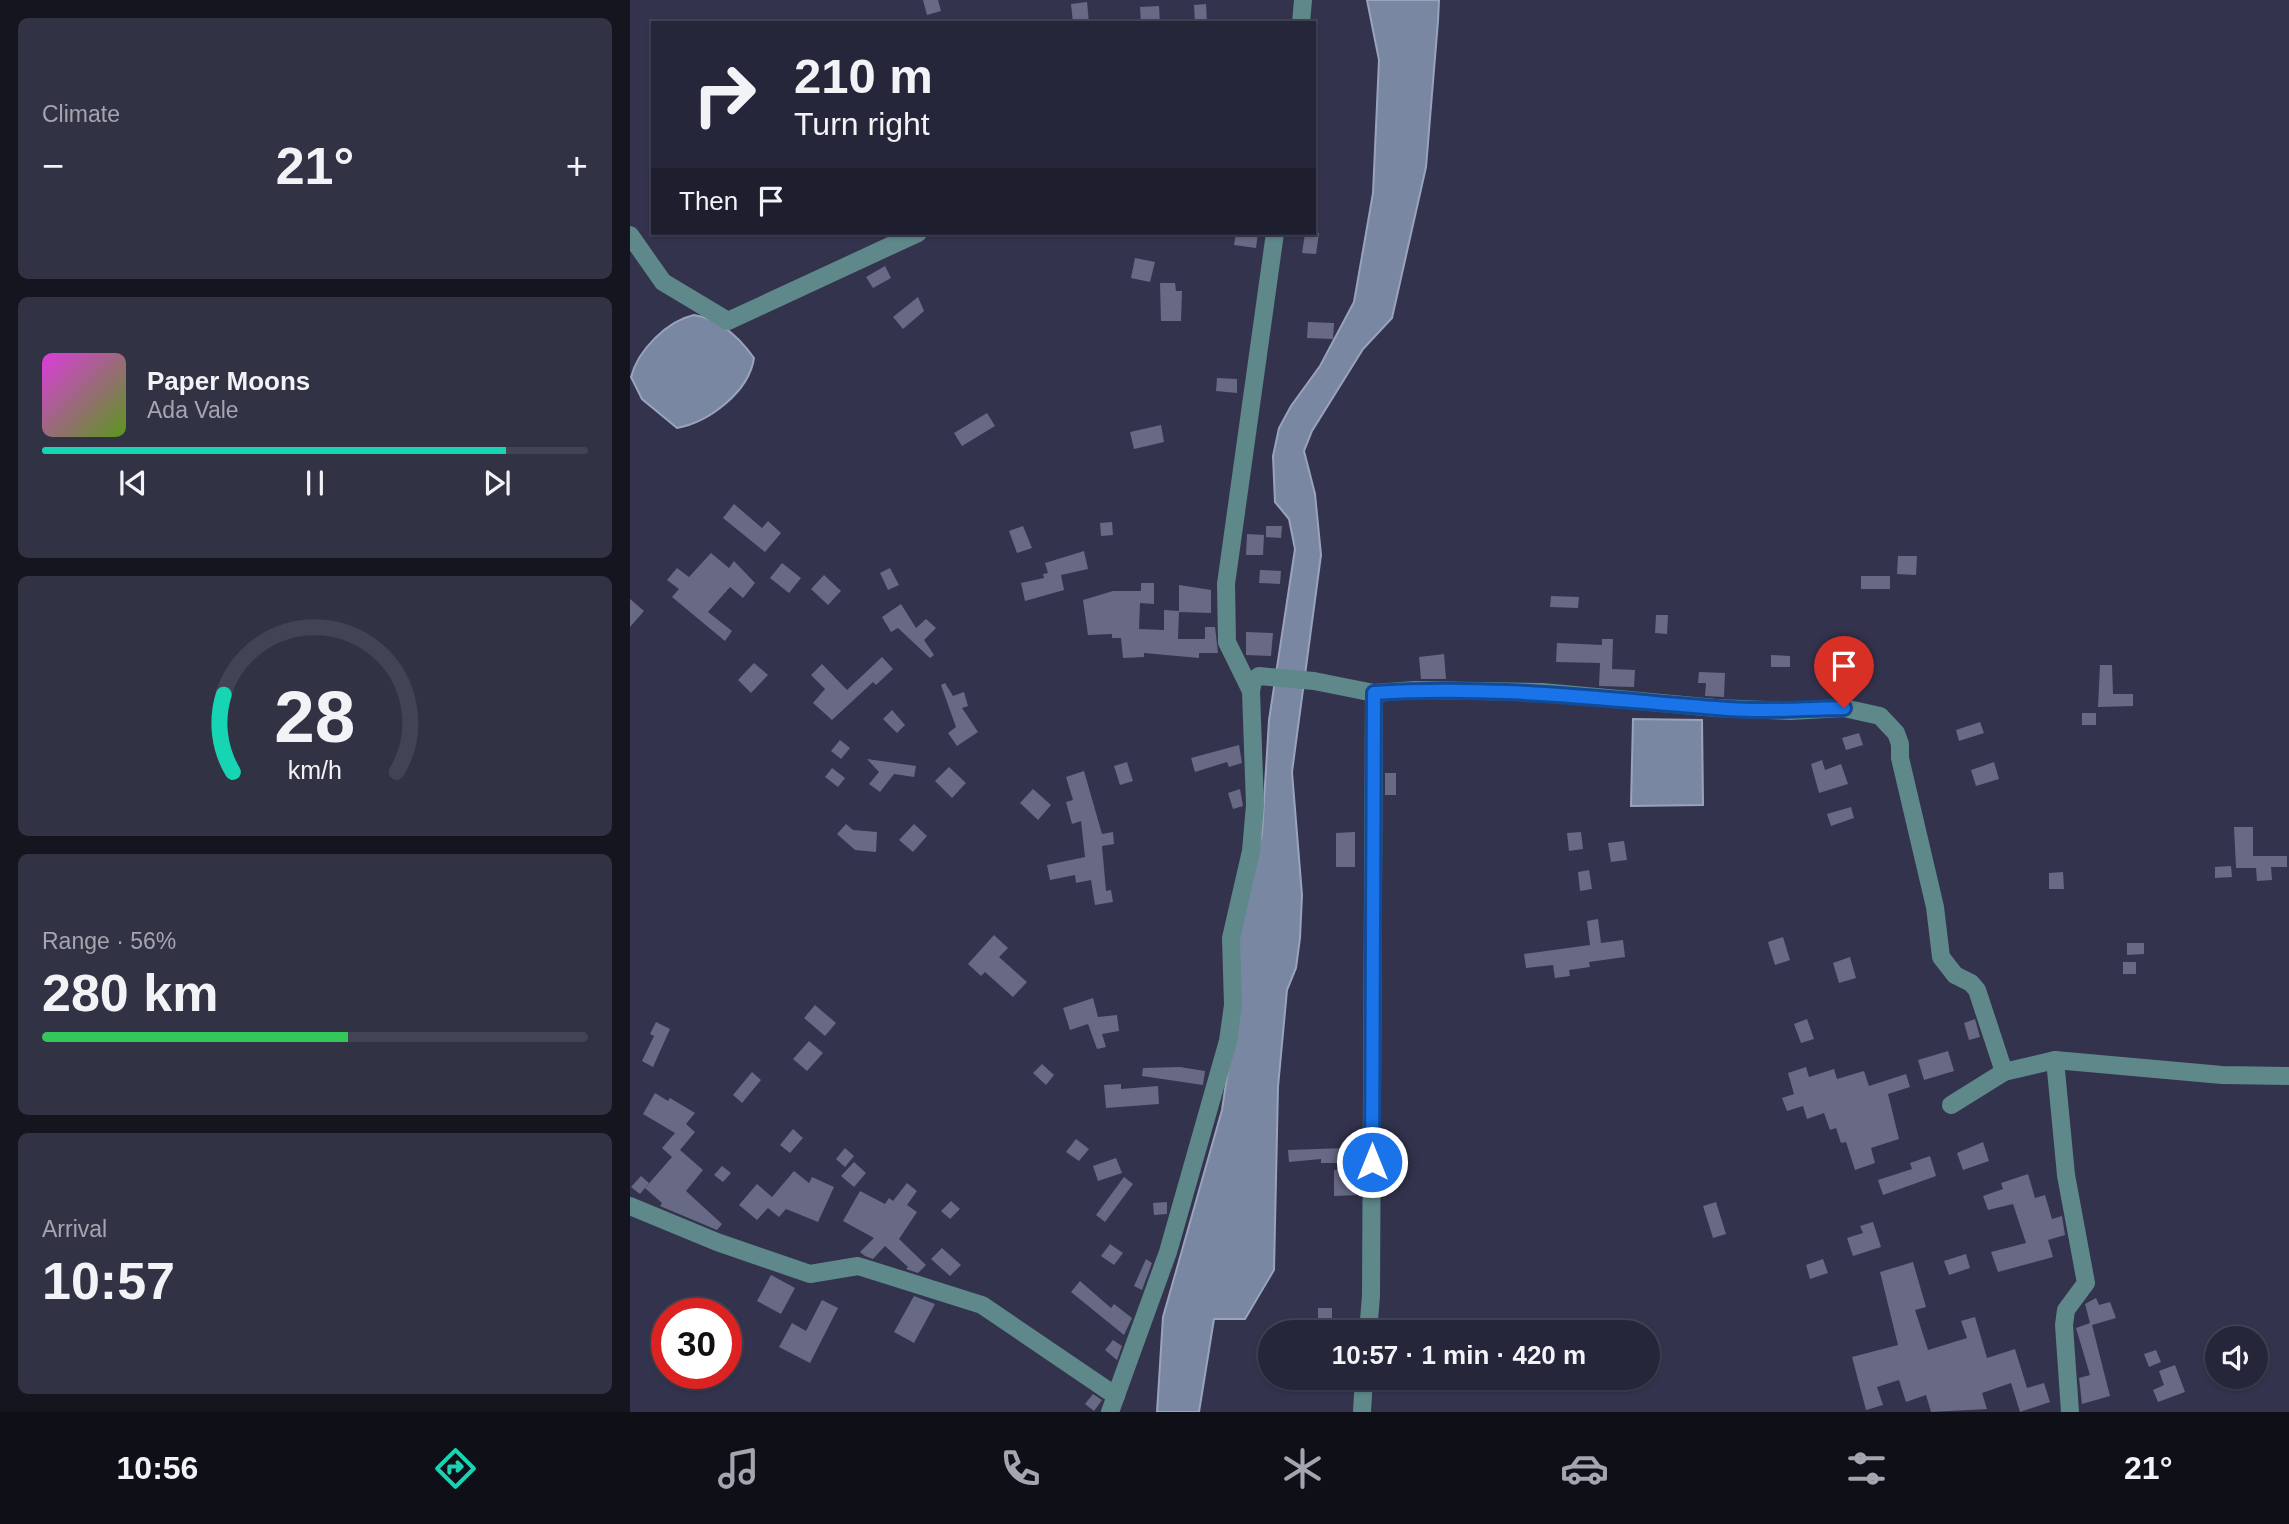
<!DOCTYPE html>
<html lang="en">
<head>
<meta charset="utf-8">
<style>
  body { margin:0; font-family:Helvetica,sans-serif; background:#323245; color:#f1f3f6; height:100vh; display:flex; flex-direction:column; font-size:26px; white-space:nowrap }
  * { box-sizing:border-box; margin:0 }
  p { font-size:23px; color:#a4a5af }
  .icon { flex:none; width:38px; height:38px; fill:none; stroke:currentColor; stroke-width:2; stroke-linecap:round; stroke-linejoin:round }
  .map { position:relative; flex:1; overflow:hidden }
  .details { display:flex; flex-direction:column; gap:18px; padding:18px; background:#151520; width:630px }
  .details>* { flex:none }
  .banner { position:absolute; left:21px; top:21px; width:665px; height:214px; border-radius:0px; box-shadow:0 2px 5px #0004,0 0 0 2px #424354; background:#26263a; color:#f1f3f6; overflow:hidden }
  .controls { position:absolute; left:1575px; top:1326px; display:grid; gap:14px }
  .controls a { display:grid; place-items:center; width:63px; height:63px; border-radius:50%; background:#26263a; box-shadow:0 2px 5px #0004,0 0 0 2px #424354; font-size:35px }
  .speed { position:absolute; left:21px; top:1298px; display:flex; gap:14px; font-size:35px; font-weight:700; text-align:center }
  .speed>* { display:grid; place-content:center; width:91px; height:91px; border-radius:50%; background:#26263a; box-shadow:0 2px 5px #0004,0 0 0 2px #424354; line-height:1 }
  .speed .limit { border:10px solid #d22; background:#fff; color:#111 }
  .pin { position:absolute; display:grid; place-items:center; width:60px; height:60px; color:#fff; margin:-72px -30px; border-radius:50% 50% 50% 0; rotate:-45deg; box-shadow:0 0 7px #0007 }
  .pin .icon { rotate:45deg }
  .me { position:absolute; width:77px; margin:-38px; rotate:0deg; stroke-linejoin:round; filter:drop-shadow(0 0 5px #0008) }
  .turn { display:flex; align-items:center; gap:24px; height:147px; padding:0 28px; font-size:32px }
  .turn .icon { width:91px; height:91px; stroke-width:2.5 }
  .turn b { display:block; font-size:49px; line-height:60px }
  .then { display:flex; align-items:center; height:66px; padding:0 28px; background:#0003; gap:14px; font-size:26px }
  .big { font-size:52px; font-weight:700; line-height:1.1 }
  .details .widget { flex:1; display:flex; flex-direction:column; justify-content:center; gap:10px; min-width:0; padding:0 24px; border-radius:10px; background:#323245 }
  .details .dial { align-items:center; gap:0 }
  .dial svg { height:182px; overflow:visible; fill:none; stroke:#424354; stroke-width:7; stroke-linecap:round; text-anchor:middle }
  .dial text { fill:#f1f3f6; stroke:none }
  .song { display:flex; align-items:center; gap:21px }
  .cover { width:84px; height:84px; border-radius:10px; background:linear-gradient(135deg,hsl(300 70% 55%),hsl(90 70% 35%)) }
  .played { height:7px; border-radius:4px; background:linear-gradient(90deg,#17d5b2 85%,#424354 85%) }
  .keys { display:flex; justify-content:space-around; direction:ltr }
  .heat { display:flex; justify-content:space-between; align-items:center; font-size:38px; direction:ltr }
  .charge { height:10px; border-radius:5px; background:linear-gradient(90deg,#34c759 56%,#424354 0) }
  .trip { position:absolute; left:628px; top:1320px; width:402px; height:70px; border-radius:35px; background:#26263a; box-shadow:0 2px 5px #0004,0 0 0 2px #424354; font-weight:700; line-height:70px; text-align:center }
  .tabs { display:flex; height:112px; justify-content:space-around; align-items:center; background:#0f0f17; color:#a4a5af }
  .tabs .icon { width:49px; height:49px }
  .tabs .active { color:#17d5b2 }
  .tabs b { font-size:32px; color:#f1f3f6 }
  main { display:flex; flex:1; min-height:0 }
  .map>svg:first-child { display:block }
</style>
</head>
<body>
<main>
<section class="details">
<div class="widget"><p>Climate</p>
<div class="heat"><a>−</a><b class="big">21°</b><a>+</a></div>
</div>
<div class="widget">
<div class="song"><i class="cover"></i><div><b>Paper Moons</b><p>Ada Vale</p></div></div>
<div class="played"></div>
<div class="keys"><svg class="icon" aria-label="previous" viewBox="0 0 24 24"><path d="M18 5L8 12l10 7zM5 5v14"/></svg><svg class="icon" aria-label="pause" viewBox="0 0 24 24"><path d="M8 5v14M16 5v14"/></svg><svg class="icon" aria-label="next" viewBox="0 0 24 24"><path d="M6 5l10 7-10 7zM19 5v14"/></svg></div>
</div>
<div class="widget dial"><svg viewBox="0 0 100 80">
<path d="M14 69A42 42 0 1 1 86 69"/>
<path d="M14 69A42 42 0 0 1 10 35" stroke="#17d5b2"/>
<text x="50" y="56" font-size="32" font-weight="700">28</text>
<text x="50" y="72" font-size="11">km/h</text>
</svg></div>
<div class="widget"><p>Range · 56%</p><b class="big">280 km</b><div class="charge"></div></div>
<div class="widget"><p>Arrival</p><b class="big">10:57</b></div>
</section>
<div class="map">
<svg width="1659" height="1412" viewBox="0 0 1659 1412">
  <rect width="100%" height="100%" fill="#33334e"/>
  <g fill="#7987a2" stroke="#99a3bb" stroke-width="2">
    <polygon points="737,0 809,0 808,21 796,167 762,318 733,349 682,431 674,451 685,494 691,555 662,772 672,895 670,938 666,968 657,990 648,1087 644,1270 615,1319 584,1319 569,1412 527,1412 533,1317 592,1110 609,995 607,942 632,833 639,720 665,549 659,519 645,502 643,456 649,428 661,406 690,366 724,302 743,193 749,60"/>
    <path d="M64,315c26,4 45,22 60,43 -5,34 -45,64 -77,70l-35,-29 -11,-22c7,-27 36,-56 63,-62z"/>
    <polygon points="1003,719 1072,720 1073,805 1001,806"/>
  </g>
  <g fill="#686985">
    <polygon points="293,0 308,0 311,11 297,15"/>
    <polygon points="457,2 459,23 443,23 441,4"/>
    <polygon points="576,4 577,23 565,23 564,5"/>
    <polygon points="529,6 530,23 511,23 510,7"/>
    <polygon points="606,233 628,233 626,248 604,245"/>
    <polygon points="675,233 689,233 686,254 672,253"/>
    <polygon points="505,258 525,262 520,282 501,278"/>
    <polygon points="255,266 261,278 243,288 236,277"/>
    <polygon points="530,283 545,283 546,291 552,291 551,321 531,321"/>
    <polygon points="288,297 294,311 273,329 263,317"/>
    <polygon points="678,322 704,323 703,339 677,338"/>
    <polygon points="587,378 607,379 607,393 586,391"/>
    <polygon points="357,413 365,426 332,446 324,433"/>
    <polygon points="531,425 534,442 504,449 500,432"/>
    <polygon points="104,504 132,528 138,521 151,533 135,552 93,518"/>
    <polygon points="482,522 483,535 471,536 470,523"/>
    <polygon points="393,526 402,548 387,553 379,531"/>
    <polygon points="636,526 652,526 651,538 636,537"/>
    <polygon points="617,534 634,535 633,555 616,555"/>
    <polygon points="454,551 458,569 431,575 434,590 395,601 391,583 414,578 413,574 418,573 415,563"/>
    <polygon points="81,553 99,568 104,561 125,583 113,598 100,587 78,612 102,631 95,641 42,597 49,589 37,580 47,568 59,577"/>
    <polygon points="1268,556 1287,556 1286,575 1267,574"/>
    <polygon points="152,563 171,578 159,593 140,578"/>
    <polygon points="260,568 269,585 258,590 250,573"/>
    <polygon points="630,570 651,571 650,584 629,583"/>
    <polygon points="194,575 211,591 198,605 181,589"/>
    <rect x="1231" y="576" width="29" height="13"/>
    <polygon points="511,583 524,583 524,604 510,603 509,629 534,630 534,610 549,611 548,639 575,639 575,627 585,627 588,653 569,653 569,658 514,653 514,657 493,658 491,638 482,638 482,634 458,635 453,600 483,591 511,591"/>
    <polygon points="549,585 581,590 581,613 549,612"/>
    <polygon points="921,596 949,597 948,608 920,607"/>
    <polygon points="0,599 14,611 0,627"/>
    <polygon points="271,604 286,628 296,619 306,628 294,640 304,655 300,658 268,628 261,632 252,617"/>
    <polygon points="1026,615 1038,615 1037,634 1025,633"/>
    <polygon points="616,632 643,633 641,656 616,655"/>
    <polygon points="972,639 983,639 982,669 1005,670 1004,687 969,686 970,663 926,662 927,643 972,645"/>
    <polygon points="814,654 816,679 791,679 789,657"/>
    <polygon points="1141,655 1160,656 1160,667 1141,667"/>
    <polygon points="252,657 263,669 246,685 243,682 202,720 183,703 195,689 181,675 192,664 217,690"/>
    <polygon points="124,663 138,675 121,693 108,680"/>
    <polygon points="1470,665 1482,665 1483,694 1503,694 1503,706 1468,707"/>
    <polygon points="1069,672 1095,673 1094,697 1075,696 1076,683 1068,683"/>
    <polygon points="315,683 323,696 334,692 338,706 332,708 348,732 327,746 318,733 326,727 311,685"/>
    <polygon points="262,710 275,725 267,733 253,719"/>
    <rect x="1452" y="713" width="14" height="12"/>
    <polygon points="1350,722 1354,733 1329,741 1326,730"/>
    <polygon points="1229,733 1233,745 1216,750 1212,738"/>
    <polygon points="210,740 220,748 211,759 201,751"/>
    <polygon points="609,745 612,763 599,767 597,762 565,772 561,758"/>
    <polygon points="237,759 286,766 284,777 264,774 250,792 239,784 249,772"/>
    <polygon points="1192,760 1195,770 1211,764 1218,784 1189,793 1181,764"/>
    <polygon points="497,762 503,781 490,785 484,766"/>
    <polygon points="1364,762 1369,779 1346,786 1341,770"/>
    <polygon points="319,767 336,783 322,798 305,781"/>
    <polygon points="202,768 215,778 208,787 195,777"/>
    <polygon points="454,771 472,834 483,832 484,844 472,846 476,891 481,890 483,902 465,905 461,880 446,883 445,875 420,880 417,865 455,857 451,821 442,824 436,802 443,800 436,777"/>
    <rect x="755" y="773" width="11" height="22"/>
    <polygon points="403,789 421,805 408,820 390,803"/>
    <polygon points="610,789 613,806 603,809 598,793"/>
    <polygon points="1221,807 1224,818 1201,826 1197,814"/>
    <polygon points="216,824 223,830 247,832 246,852 225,850 207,834"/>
    <polygon points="284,824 297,836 283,852 269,840"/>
    <polygon points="1604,827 1623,827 1623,856 1657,856 1657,867 1641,867 1642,880 1627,881 1626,868 1606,868"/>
    <polygon points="725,832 725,867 706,867 706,833"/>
    <polygon points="951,832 953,849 939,851 937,833"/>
    <polygon points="994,841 997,860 981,862 978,843"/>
    <polygon points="1601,866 1602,877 1585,878 1585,867"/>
    <polygon points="959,870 962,889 950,891 948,872"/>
    <polygon points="1433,872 1434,889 1419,889 1419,873"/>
    <polygon points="968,919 971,943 993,940 995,957 959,962 960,967 939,970 940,976 925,978 923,965 896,968 894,954 960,945 957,921"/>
    <polygon points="364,935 378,948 369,957 397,982 383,997 355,972 351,976 338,964"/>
    <polygon points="1153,937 1160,960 1145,965 1138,942"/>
    <polygon points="1497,943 1514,943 1514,954 1497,955"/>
    <polygon points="1220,957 1226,978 1209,983 1203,963"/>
    <rect x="1493" y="962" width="13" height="12"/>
    <polygon points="463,998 468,1017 487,1015 489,1031 472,1034 476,1047 467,1049 458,1024 440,1030 433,1008"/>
    <polygon points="185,1005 206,1023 195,1036 174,1018"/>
    <polygon points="1177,1019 1184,1039 1171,1043 1164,1024"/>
    <polygon points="1345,1019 1350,1037 1339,1040 1334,1023"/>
    <polygon points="26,1022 40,1029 23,1067 12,1061 24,1036 20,1034"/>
    <polygon points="179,1041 193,1053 177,1071 163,1059"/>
    <polygon points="1318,1051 1324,1071 1294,1080 1288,1060"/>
    <polygon points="412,1064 424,1075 416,1085 403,1073"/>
    <polygon points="550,1067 575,1071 573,1085 512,1076 513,1068"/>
    <polygon points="1176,1067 1179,1077 1204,1069 1207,1079 1234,1071 1239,1086 1276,1074 1280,1087 1258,1094 1269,1139 1241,1148 1245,1163 1225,1170 1216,1142 1211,1143 1206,1128 1200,1130 1194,1113 1177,1119 1173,1106 1157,1111 1152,1098 1164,1094 1158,1073"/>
    <polygon points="122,1072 131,1080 112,1103 103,1095"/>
    <polygon points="491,1084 491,1089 528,1086 529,1104 476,1108 474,1085"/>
    <polygon points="25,1093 38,1101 40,1098 65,1113 56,1124 65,1132 50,1150 73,1170 56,1191 92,1224 87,1230 30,1206 32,1203 15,1188 42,1157 32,1148 45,1133 13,1114"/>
    <polygon points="163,1129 173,1138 160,1153 150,1145"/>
    <polygon points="446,1139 459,1149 449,1161 436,1152"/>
    <polygon points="1353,1142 1359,1161 1333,1170 1327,1153"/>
    <polygon points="215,1148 224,1156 215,1167 206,1159"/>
    <polygon points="716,1148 716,1158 711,1158 711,1163 691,1163 691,1159 659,1162 658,1150"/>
    <polygon points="1300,1156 1306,1176 1253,1195 1248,1180 1282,1169 1280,1163"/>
    <polygon points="486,1158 492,1173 468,1181 463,1166"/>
    <polygon points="224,1162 236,1173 224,1187 211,1176"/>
    <polygon points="92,1166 101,1173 93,1182 84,1175"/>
    <polygon points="729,1169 729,1195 704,1196 704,1170"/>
    <polygon points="164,1171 179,1183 182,1177 204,1187 188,1222 156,1209 149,1217 138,1208 127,1220 109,1205 127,1184 142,1197"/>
    <polygon points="1398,1174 1405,1198 1415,1195 1422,1219 1432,1216 1435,1235 1418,1240 1423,1257 1368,1272 1361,1252 1396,1243 1383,1204 1358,1210 1353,1196 1373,1189 1371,1183"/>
    <polygon points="11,1176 19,1183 10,1194 1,1187"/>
    <polygon points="494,1177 503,1184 475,1222 466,1215"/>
    <polygon points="277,1183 287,1191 277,1205 287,1212 269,1239 296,1265 288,1273 276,1269 278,1267 255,1246 243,1259 235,1256 230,1252 244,1238 213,1221 230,1191 255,1204 259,1198 263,1201"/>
    <polygon points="321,1201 330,1209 320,1219 311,1211"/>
    <polygon points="537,1202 537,1214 524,1215 523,1203"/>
    <polygon points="1086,1202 1096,1234 1083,1238 1073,1206"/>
    <polygon points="1243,1222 1251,1247 1223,1256 1217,1238 1233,1233 1230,1226"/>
    <polygon points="480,1244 493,1253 484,1265 471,1256"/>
    <polygon points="312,1248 331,1265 320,1276 301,1259"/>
    <polygon points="1336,1254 1340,1268 1319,1275 1314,1261"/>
    <polygon points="516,1259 522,1263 512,1290 504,1286"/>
    <polygon points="1193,1259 1198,1273 1180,1279 1176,1265"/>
    <polygon points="1283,1262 1296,1307 1285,1310 1298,1350 1337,1338 1331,1321 1345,1317 1357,1358 1385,1349 1397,1388 1414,1383 1420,1402 1390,1412 1381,1383 1352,1393 1357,1409 1301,1412 1296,1395 1276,1402 1269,1380 1247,1387 1253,1405 1236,1410 1222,1357 1268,1345 1250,1272"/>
    <polygon points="141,1275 165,1288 151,1314 127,1301"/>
    <polygon points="450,1281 481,1308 484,1304 502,1318 494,1335 441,1292"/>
    <polygon points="284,1296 305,1304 284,1343 264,1332"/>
    <polygon points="1466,1298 1469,1305 1480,1302 1486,1318 1462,1325 1480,1396 1452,1404 1449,1378 1460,1375 1446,1328 1460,1323 1455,1304"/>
    <polygon points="192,1300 208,1308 180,1363 149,1347 162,1323 176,1331"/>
    <polygon points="688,1308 702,1308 702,1323 688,1324"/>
    <polygon points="483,1340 492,1346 487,1360 475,1350"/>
    <polygon points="1526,1350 1531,1362 1519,1367 1514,1354"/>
    <polygon points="1545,1365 1555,1392 1528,1402 1523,1390 1534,1385 1529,1371"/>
    <polygon points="463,1394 472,1400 464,1411 455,1404"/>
  </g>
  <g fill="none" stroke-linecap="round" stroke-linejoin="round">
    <g stroke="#5e888a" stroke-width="18">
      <polyline points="671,23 673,0"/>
      <polyline points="0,235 33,282 98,321 288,233"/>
      <polyline points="621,691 597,642 596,584 645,233"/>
      <polyline points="1425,1060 1436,1175 1456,1283 1436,1310 1434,1325 1440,1412"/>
      <polyline points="1321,1105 1374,1072"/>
      <polyline points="0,1206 87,1242 180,1274 228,1266 352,1305 486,1396"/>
      <polyline points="738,1332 741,1296 744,693"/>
      <polyline points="480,1412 538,1252 598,1041 603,1005 601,938 621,851 625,805 621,691 623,681 629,676 684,681 744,693 785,690 912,692 1086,708 1160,711 1214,708 1250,716 1266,733 1270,744 1270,758 1305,907 1311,957 1325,975 1341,983 1347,990 1374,1072 1425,1060 1592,1075 1659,1076"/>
      <polyline points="732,1412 734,1377"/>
    </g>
  </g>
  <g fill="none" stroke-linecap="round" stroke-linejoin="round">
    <g stroke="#114b97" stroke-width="18">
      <path id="route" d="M742,1162l2,-469c115,-8 228,6 342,15 43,4 85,1 128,0"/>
    </g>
    <use href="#route" stroke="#1a73e8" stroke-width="12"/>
  </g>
</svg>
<div class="controls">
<a><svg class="icon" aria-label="sound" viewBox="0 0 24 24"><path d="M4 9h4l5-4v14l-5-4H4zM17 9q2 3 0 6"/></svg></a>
</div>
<div class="speed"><div class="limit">30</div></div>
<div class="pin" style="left:1214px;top:708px;background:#d93025"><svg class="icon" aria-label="arrive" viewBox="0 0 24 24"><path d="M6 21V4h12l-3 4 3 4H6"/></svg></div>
<svg class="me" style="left:742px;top:1162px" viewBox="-20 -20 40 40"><circle r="17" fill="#1a73e8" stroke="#fff" stroke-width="3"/><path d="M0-11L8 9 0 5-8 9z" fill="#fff"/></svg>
<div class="trip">10:57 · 1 min · 420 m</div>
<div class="banner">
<div class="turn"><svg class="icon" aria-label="right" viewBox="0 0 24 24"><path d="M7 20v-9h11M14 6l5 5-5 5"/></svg><div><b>210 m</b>Turn right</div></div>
<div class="then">Then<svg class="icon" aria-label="arrive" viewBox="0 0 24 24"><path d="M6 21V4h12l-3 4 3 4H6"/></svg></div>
</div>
</div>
</main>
<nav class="tabs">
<b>10:56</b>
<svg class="icon active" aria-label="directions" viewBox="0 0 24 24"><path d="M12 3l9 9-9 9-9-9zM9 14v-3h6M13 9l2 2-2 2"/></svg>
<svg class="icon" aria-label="music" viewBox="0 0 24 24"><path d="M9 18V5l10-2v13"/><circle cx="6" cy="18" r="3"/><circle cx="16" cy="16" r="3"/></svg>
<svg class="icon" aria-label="phone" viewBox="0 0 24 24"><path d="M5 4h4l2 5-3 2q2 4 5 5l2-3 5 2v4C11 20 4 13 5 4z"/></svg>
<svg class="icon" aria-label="climate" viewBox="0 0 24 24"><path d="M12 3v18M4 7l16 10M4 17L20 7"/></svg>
<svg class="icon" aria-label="car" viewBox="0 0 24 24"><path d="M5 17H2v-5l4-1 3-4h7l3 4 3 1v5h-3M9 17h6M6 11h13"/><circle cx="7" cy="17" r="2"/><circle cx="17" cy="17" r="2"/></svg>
<svg class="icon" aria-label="filters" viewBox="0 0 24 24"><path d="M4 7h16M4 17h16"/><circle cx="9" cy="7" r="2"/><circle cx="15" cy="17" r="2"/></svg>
<b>21°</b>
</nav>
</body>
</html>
